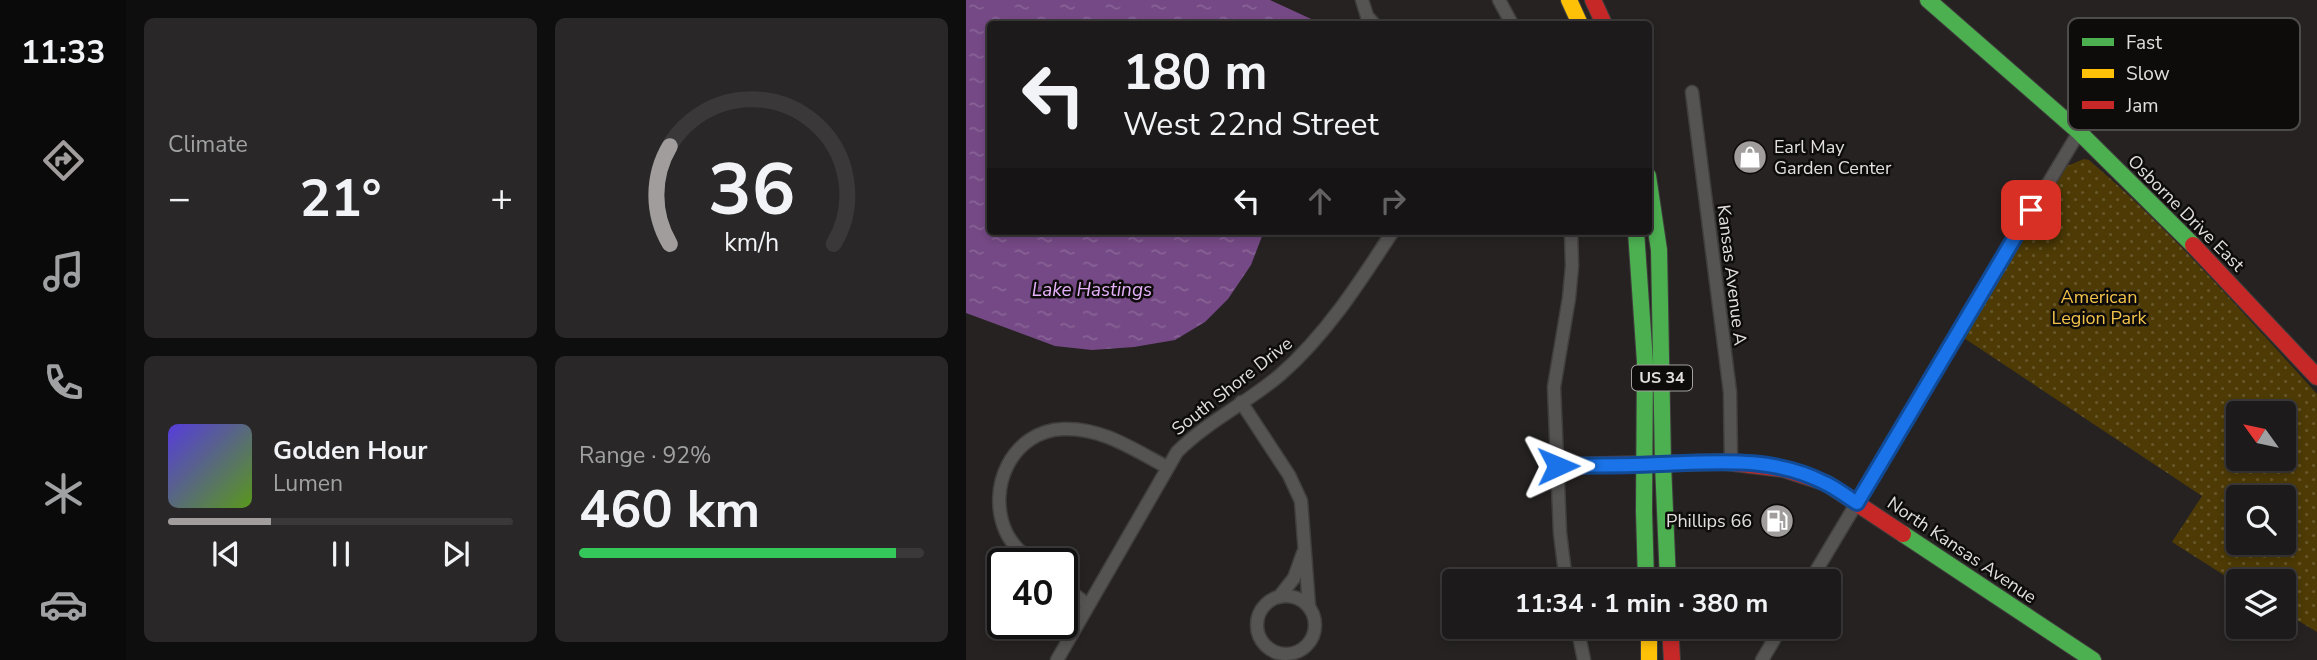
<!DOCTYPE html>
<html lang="en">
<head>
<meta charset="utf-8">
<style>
  body { margin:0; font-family:"Nunito Sans",sans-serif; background:#292727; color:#f1f3f6; height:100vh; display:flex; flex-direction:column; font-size:26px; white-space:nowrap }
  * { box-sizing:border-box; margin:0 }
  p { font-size:23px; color:#a0a1a2 }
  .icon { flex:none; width:38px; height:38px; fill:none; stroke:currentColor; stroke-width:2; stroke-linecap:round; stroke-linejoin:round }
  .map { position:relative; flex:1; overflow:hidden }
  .side { display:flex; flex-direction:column; gap:18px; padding:18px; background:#0f0e0e; width:840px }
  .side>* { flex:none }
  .guide { position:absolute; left:21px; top:21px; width:665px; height:214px; border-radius:7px; box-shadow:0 4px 10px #0003,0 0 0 2px #3a3839; background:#1c1a1a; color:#f1f3f6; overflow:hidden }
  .needle { width:46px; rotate:303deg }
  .fabs { position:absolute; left:1260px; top:401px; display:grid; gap:14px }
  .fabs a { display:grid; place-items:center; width:70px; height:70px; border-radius:7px; background:#1c1a1a; box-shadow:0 4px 10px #0003,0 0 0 2px #3a3839; font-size:35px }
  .speed { position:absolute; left:21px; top:548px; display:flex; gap:14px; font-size:35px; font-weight:700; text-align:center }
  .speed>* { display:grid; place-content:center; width:91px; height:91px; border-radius:50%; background:#1c1a1a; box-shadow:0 4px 10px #0003,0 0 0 2px #3a3839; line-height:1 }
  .speed .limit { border:4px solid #111; border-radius:10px; background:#fff; color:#111 }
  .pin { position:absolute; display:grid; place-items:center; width:60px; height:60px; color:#fff; margin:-30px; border-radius:14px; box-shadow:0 4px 10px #0006 }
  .me { position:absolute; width:77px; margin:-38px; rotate:89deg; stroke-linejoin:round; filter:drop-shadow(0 0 5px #0008) }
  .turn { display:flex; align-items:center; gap:24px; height:147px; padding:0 21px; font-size:32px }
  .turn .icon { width:91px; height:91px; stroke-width:2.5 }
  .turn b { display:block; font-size:49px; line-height:60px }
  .lanes { display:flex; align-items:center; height:66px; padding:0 21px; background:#0003; justify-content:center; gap:35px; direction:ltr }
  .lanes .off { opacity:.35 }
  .big { font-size:52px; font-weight:700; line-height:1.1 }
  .side .widget { flex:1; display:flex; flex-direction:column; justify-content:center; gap:10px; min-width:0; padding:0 24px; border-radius:10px; background:#292727 }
  .side .dial { align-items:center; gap:0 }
  .dial svg { height:182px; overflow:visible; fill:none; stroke:#3a3839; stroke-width:7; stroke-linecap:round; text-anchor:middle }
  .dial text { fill:#f1f3f6; stroke:none }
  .song { display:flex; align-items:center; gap:21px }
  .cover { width:84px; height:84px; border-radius:10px; background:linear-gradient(135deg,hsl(250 70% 55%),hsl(90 70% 35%)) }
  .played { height:7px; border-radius:4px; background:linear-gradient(90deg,#a19d9d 30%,#3a3839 30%) }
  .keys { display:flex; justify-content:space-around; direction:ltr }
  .heat { display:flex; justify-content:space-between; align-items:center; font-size:38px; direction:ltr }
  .charge { height:10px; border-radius:5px; background:linear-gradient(90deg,#34c759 92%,#3a3839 0) }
  .side .tiles { flex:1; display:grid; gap:18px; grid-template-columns:repeat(2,1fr) }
  .trip { position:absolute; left:476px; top:569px; width:399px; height:70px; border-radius:7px; background:#1c1a1a; box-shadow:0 4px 10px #0003,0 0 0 2px #3a3839; font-weight:700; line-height:70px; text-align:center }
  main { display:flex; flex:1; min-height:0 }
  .tab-bar { display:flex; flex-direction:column; width:126px; justify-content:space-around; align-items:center; background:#0b0a0a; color:#a0a1a2 }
  .tab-bar .icon { width:49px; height:49px }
  .tab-bar .selected { color:#a19d9d }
  .tab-bar b { font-size:32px; color:#f1f3f6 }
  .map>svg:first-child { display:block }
</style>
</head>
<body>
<main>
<nav class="tab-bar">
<b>11:33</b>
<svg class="icon selected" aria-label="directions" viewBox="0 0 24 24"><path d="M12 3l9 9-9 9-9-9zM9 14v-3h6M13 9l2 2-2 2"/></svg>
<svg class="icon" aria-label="music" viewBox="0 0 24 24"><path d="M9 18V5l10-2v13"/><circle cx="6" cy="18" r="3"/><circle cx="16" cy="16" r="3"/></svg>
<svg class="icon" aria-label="phone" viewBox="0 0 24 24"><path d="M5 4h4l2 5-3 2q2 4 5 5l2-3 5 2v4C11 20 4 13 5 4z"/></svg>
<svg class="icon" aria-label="climate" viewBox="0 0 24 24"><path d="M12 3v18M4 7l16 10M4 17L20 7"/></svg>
<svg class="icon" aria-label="car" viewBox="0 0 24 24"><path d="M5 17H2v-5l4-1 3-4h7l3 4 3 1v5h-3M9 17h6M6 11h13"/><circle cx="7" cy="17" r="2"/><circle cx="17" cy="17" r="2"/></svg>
</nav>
<section class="side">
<div class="tiles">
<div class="widget"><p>Climate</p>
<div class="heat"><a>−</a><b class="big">21°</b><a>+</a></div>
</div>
<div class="widget dial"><svg viewBox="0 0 100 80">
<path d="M14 69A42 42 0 1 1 86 69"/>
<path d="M14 69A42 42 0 0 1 14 26" stroke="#a19d9d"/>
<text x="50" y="56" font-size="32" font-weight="700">36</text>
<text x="50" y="72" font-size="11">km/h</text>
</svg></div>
<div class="widget">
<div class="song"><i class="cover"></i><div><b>Golden Hour</b><p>Lumen</p></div></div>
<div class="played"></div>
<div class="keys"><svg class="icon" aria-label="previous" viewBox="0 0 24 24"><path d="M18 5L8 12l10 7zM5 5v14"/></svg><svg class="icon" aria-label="pause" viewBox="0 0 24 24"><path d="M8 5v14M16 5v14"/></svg><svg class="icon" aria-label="next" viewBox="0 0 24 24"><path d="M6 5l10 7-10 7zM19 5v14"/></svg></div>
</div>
<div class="widget"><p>Range · 92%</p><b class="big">460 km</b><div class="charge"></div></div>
</div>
</section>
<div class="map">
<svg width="1351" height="660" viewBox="0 0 1351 660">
  <defs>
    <pattern id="grass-dots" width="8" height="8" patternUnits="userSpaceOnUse" patternTransform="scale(1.75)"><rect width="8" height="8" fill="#4d3a05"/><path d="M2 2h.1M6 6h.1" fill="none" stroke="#665629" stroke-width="1.8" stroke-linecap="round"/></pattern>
    <pattern id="water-ripples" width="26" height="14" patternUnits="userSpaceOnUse" patternTransform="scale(1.75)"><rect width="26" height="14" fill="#754985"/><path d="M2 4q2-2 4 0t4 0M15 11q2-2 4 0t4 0" fill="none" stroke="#886396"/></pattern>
  </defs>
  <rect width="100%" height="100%" fill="#262222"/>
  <path fill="url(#grass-dots)" fill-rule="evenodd" d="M1118,159l5,1c83,71 155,154 228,234v238l-33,-20v-31h-46v3l-66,-42 30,-46 -238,-158 103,-172zM1272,413h46v45h-46zM1272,497h46v45h-46z"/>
  <polygon fill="url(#water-ripples)" points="0,0 304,0 356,24 24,24 24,231 298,231 285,265 262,299 239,322 209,340 168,347 126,350 89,346 0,313"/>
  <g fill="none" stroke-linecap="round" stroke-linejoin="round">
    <g stroke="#413e3e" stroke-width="15">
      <g id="street">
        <polyline points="396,0 401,16 408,24"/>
        <polyline points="533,0 546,24"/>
        <polyline points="726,92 764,392 765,462"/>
        <polyline points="275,402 323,475 335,501 343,606"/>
        <path d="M68,564c-11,-10 -22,-19 -28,-32 -20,-44 6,-101 57,-103 39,-2 71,21 104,38"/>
        <polyline points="600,581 594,533 588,387 603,298 606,266 605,231"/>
        <polyline points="844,581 1113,132"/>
        <polyline points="96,585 122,605"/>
        <circle cx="320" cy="625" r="29"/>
        <polyline points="313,597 328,578 337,553"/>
        <polyline points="611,626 618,660"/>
        <path d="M91,660l120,-208c31,-31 70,-49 103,-77 46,-40 80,-93 113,-144"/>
        <polyline points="796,660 816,626"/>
      </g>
    </g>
    <g stroke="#413e3e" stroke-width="18">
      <g id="fast">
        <polyline points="962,0 1113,132 1227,245"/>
        <polyline points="682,176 693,250 697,464 702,581"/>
        <polyline points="670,231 679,362 678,511 680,581"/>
        <polyline points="937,534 1127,660"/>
      </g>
    </g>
    <g stroke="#413e3e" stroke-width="18">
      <g id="slow">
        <polyline points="603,0 614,24"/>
        <polyline points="683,626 683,660"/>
      </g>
    </g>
    <g stroke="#413e3e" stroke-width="18">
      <g id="jam">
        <polyline points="627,0 638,24"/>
        <polyline points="1227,245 1351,377"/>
        <polyline points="592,466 759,462 817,469 860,483 937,534"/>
        <polyline points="704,626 706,660"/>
      </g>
    </g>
    <use href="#street" stroke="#565353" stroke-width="12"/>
    <use href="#fast" stroke="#4caf50" stroke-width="16"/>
    <use href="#slow" stroke="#ffc107" stroke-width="16"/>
    <use href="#jam" stroke="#c62828" stroke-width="16"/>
  </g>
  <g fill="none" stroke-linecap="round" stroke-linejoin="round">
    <g stroke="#114b97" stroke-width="18">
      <path id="route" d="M592,466c34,-1 68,0 102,-2 57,-2 113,-8 165,19 11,5 21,13 32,20l174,-293"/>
    </g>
    <use href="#route" stroke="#1a73e8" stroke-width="12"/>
  </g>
  <defs>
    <g id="shop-disc" transform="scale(1.75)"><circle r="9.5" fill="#a19d9d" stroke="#0e0c0b"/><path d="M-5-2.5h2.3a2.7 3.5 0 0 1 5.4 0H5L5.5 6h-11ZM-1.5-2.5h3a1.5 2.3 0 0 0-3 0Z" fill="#fff"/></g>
    <g id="fuel-disc" transform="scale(1.75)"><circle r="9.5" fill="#a19d9d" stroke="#0e0c0b"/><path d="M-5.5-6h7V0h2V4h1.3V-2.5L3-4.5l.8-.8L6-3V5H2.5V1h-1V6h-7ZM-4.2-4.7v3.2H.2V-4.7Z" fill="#fff"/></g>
  </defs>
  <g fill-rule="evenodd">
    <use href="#shop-disc" x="784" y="157"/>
    <use href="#fuel-disc" x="811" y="521"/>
  </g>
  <g text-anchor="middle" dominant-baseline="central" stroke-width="5" stroke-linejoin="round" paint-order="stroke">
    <rect fill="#0e0c0b" stroke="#a3a09f" stroke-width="2" x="666" y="365.5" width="60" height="25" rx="5"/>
    <g font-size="16" font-weight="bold" fill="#e3dfdf">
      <text x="696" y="378">US 34</text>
    </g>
    <g font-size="18" fill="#e3dfdf" stroke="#0e0c0b" text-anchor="start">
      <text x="808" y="147">Earl May<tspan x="808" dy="21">Garden Center</tspan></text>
      <text x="786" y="521" text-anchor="end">Phillips 66</text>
    </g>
    <g font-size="18" fill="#e3dfdf" stroke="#0e0c0b">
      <text transform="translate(1220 213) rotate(45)">Osborne Drive East</text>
      <text transform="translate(766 275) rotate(83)">Kansas Avenue A</text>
      <text transform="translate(266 386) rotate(-38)">South Shore Drive</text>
      <text transform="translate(996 550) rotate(34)">North Kansas Avenue</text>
    </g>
    <g font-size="18" fill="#f3c34a" stroke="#0e0c0b">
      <text x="1133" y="297">American<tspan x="1133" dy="21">Legion Park</tspan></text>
    </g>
    <g font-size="19" font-style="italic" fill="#e5b0fa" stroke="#0e0c0b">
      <text x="126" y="290">Lake Hastings</text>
    </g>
  </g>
  <rect x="1102" y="18" width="232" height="112" rx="10" fill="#0e0c0b" stroke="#4e4b4b" stroke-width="2"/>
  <rect x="1116" y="38" width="32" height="8" fill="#4caf50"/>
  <rect x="1116" y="69" width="32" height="9" fill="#ffc107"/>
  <rect x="1116" y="101" width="32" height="8" fill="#c62828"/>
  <g font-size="19" fill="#e3dfdf">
    <text x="1160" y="49">Fast</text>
    <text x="1160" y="80">Slow</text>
    <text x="1160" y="112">Jam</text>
  </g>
</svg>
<div class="fabs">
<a><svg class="needle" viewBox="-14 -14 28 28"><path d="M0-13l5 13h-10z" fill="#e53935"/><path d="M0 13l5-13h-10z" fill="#a0a1a2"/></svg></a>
<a><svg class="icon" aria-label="search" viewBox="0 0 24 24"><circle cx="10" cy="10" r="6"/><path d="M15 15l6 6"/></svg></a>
<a><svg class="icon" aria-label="layers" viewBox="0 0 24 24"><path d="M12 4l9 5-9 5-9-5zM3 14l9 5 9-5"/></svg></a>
</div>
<div class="speed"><div class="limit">40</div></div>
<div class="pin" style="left:1065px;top:210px;background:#d93025"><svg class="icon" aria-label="arrive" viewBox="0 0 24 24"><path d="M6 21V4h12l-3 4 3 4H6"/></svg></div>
<svg class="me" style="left:592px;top:466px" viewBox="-20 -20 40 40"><path d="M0-17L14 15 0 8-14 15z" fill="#1a73e8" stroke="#fff" stroke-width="4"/></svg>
<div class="trip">11:34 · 1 min · 380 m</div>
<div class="guide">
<div class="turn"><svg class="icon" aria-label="left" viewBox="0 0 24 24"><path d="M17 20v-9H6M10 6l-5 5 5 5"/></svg><div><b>180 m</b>West 22nd Street</div></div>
<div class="lanes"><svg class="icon" aria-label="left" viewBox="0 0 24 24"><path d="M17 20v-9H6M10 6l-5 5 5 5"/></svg><svg class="icon off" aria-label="ahead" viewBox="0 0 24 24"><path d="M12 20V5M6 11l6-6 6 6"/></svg><svg class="icon off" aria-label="right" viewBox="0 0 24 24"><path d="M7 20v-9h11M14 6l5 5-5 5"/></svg></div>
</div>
</div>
</main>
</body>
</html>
